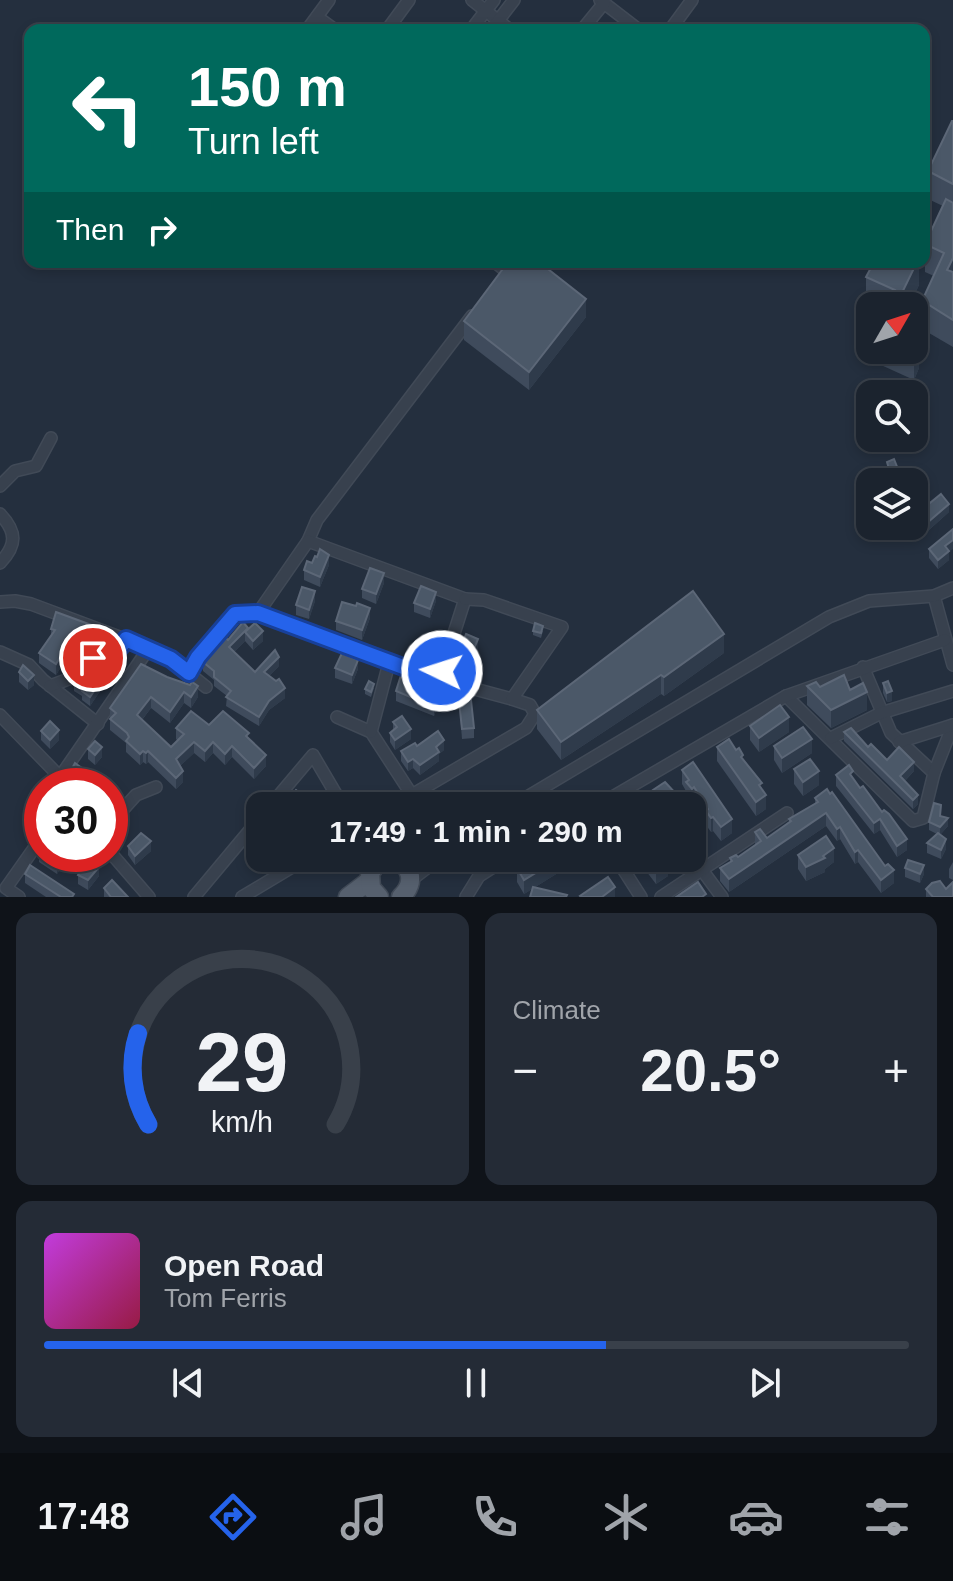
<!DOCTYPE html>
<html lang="en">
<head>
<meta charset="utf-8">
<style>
  body { margin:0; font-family:Arial,sans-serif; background:#242b36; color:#f1f3f6; height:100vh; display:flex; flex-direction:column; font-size:30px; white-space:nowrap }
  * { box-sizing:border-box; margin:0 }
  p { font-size:26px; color:#a0a4aa }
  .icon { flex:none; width:44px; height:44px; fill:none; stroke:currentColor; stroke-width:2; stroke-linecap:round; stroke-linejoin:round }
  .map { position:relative; height:897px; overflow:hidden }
  .details { display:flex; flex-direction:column; gap:16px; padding:16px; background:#0f1319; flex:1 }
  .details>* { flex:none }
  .guide { position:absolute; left:24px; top:24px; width:906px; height:244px; border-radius:16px; box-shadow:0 4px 12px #0003,0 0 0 2px #39404a; background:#00695c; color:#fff; overflow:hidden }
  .needle { width:52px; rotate:51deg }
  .fabs { position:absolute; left:856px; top:292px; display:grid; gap:16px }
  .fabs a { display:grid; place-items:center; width:72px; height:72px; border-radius:16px; background:#1b232e; box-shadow:0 4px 12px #0003,0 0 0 2px #39404a; font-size:40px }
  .speed { position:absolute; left:24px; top:768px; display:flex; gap:16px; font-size:40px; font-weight:700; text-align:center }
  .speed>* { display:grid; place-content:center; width:104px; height:104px; border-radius:50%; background:#1b232e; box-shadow:0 4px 12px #0003,0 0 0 2px #39404a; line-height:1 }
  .speed .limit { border:12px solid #d22; background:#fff; color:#111 }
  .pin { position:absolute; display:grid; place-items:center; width:68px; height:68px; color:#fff; margin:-34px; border:4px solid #fff; border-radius:50%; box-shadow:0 2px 8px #0007 }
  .me { position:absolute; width:88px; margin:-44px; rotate:274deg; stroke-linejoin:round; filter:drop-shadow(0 0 6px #0008) }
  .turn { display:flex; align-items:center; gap:28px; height:168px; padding:0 32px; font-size:36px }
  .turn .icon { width:104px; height:104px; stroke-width:2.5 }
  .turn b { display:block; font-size:56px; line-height:68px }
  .then { display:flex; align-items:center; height:76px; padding:0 32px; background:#0003; gap:16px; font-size:30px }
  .big { font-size:60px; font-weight:800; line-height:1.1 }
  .details .tile { flex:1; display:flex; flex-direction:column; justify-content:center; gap:12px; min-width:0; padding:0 28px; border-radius:16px; background:#242b36 }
  .details .dial { align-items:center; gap:0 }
  .dial svg { height:208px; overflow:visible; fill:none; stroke:#39404a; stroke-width:7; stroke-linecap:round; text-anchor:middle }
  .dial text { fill:#f1f3f6; stroke:none }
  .song { display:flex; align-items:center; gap:24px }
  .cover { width:96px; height:96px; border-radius:12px; background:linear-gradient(135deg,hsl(290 70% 55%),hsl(340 70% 35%)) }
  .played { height:8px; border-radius:4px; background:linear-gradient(90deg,#2563eb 65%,#39404a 65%) }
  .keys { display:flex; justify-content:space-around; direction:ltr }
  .heat { display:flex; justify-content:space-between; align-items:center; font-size:44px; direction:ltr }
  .details .tiles { flex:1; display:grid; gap:16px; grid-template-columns:1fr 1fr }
  .tile:last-child { grid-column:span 2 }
  .trip { position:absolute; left:246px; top:792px; width:460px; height:80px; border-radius:16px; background:#1b232e; box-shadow:0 4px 12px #0003,0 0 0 2px #39404a; font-weight:800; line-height:80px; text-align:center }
  .tabs { display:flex; height:128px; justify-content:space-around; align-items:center; background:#0b0e12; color:#a0a4aa }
  .tabs .icon { width:56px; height:56px }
  .tabs .on { color:#2563eb }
  .tabs b { font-size:36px; color:#f1f3f6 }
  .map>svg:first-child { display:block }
</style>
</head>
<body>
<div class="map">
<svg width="953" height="897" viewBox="0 0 953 897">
  <rect width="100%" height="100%" fill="#242f3e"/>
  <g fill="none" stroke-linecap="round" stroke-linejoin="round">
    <g stroke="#414a57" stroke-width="14">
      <g id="street">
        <polyline points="472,0 510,30"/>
        <polyline points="600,0 639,30"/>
        <polyline points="317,17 335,30"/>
        <polyline points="307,30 329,0"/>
        <polyline points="387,30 409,0"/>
        <polyline points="471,30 494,0"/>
        <polyline points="491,30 514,0"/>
        <polyline points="582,30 604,3"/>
        <polyline points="670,30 692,0"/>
        <polyline points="495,262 506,271"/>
        <polyline points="0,486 15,471 36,466 51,438"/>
        <path d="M0,514c17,18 17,31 0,49"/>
        <polyline points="308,541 317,520 472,316"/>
        <polyline points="934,596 953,665"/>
        <polyline points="0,602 15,601 31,604 149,648 171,659 206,687"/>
        <polyline points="0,652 29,665 43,680 98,724"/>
        <polyline points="863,667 891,733 934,773"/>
        <polyline points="189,673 198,657 235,614 258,613 430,677 442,671 465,599 308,541 258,613"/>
        <polyline points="430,677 512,699"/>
        <path d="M50,686l24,-9 17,-18c23,-1 22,-1 35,-20"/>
        <polyline points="786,696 913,821 923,818 934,773 953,725"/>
        <polyline points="0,715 60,777"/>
        <polyline points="337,717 371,732 419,806"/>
        <polyline points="371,732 389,663"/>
        <polyline points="831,738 881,713 953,691"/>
        <polyline points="899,742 953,725"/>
        <polyline points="57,786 60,777 149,648"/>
        <polyline points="270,806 313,755 343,806"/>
        <polyline points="393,806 526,728 535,714 530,705 512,699 562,627 484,600 465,599"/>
        <polyline points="512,806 829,617 869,601 934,596 953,588"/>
        <polyline points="597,806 786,696 945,640"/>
        <polyline points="110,824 136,795 156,787"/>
        <polyline points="110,852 149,897"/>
        <polyline points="616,858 641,897"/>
        <polyline points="702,870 722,897"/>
        <polyline points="411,880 440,858"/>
        <polyline points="19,897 6,888 42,837"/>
        <polyline points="194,897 260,818"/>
        <polyline points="242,897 307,858"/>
        <polyline points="466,897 479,876 507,858"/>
        <polyline points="661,897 787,813"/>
      </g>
    </g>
    <g stroke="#414a57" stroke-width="21">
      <g id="primary">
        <path d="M391,858c20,5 26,24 10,39"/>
        <polyline points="348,897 369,881"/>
        <polyline points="379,897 371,888 370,873 378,862 390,858"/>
      </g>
    </g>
    <use href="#street" stroke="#38414e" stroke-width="11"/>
    <use href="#primary" stroke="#56606e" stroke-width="18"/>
  </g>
  <g fill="#3f4b5c">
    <polygon points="953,121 953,347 929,333 919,355 919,368 914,380 870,360 870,332 870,350 914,350 917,312 934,276 925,272 925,244 943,206 928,199 928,171"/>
    <polygon points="919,262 919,285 909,306 870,306 866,304 866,277"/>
    <polygon points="586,317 529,390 464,340 464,321"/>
    <polygon points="887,462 903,482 890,482 887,470"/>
    <polygon points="949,512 920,538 911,527 914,526 914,516"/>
    <polygon points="929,549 949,552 949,560 938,569 929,558"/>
    <polygon points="317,557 329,565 320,587 304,580 304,570"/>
    <polygon points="384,583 376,604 362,598 362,589"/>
    <polygon points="315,601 309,619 296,615 296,605"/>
    <polygon points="436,601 430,618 414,612 414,603"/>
    <polygon points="370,618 362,640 336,630 336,621"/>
    <polygon points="248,628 263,641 253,650 245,641 234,652 255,672 279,666 269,676 285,698 269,710 259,726 226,706 227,696 214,686 214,680 203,671 203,662 228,640"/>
    <polygon points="51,629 94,637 91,649 85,648 84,655 73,666 67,664 66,668 61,667 56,675 39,663 39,653 51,635"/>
    <polygon points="533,631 543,631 541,638 533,635"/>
    <polygon points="478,648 468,672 457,668 457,659"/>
    <polygon points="724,653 664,696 661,694 561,760 537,729 537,710"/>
    <polygon points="141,664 198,697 191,708 184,703 170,723 151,708 142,720 171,747 178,741 176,739 176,728 209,725 249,740 266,766 254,779 232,757 225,765 213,753 205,762 194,753 180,766 183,782 176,789 148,762 146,764 143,762 140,765 126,752 126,743 110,730 110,708"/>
    <polygon points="335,668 358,669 352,684 335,678"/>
    <polygon points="19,672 34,685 28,690 19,682"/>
    <polygon points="109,678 90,706 82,700 82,696 74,691 74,681"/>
    <polygon points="883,683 892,701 887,702 883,693"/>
    <polygon points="807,686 850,690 867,710 831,728 807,705"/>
    <polygon points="374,688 371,697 365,694 365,689"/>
    <polygon points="396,691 438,705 434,716 396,701"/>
    <polygon points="459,701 474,728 474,738 462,739"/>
    <polygon points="393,722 411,739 395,750 390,742 390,733 393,730"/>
    <polygon points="750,726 789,732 759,752 750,740"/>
    <polygon points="41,731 59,740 50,749 41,740"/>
    <polygon points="844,732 887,760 914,771 905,781 918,804 913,809 844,741"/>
    <polygon points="417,746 444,750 439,754 439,761 420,775 413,768 408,771 401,761 401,751"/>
    <polygon points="774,746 812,753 782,773 774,760"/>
    <polygon points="717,747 743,760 762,788 766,809 756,816 717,761"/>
    <polygon points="88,749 102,757 95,765 88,759"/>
    <polygon points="794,769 819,785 803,796 794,784"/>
    <polygon points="682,770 732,833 721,841 713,831 711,832 706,825 706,820 694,801 692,803 686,796 686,791 682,784"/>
    <polygon points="836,775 853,779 907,850 897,857 880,830 874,834 836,786"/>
    <polygon points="653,790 679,803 681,806 655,806 653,804"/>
    <polygon points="815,798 894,883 881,893 858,862 855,864 840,839 837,841 826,826 729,892 720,881 720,868 730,862 730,858 738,857 755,845 755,832 767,838 789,822 789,819 815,804"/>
    <polygon points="941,816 948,826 940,835 946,849 941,859 927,853 927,843 937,834 929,830 929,822"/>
    <polygon points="260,834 260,857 258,859 251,851 251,842"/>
    <polygon points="128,846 151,851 135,865 128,855"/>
    <polygon points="39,853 84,854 99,876 88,890 78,884 78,875 67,859 57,874 39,862"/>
    <polygon points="798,855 834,862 825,869 825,872 806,881 798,869"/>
    <polygon points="582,858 524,894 517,882 517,868"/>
    <polygon points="638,858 665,858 668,876 656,884 643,867 643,863"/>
    <polygon points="953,862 953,880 949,878 949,869"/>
    <polygon points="905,868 924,874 920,883 905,877"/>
    <polygon points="25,874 74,897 46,897 25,883"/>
    <polygon points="104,888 128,897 104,897"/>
    <polygon points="926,889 946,889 953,897 926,897"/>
  </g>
  <g fill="#2f3b4b">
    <polygon points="953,258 953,286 947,270"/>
    <polygon points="917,262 919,262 919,285 909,306 897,306 897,303"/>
    <polygon points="586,299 586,317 529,390 529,372"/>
    <polygon points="929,305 929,333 919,355 919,368 914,380 914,338"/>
    <polygon points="949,504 949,512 920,538 920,529"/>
    <polygon points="953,540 953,549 949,552 949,560 938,569 938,560 945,546"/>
    <polygon points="329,555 329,565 320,587 320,577"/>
    <polygon points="384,573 384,583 376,604 376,594"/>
    <polygon points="315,591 315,601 309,619 309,610"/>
    <polygon points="436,592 436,601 430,618 430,609"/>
    <polygon points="370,608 370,618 362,640 362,630"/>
    <polygon points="94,626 94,637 91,649 91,639"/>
    <polygon points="263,631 263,641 253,650 253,641"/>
    <polygon points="245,632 245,641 229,657 229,647"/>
    <polygon points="724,634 724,653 664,696 664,677"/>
    <polygon points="85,637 85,648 84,655 73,666 73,655"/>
    <polygon points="478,639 478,648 468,672 468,663"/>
    <polygon points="61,656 61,667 56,675 56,664"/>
    <polygon points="279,657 279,666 264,681 264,672"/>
    <polygon points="358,660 358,669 352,684 352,675"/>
    <polygon points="109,669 109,678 90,706 90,697"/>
    <polygon points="34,675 34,685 28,690 28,681"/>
    <polygon points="661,675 661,694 561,760 561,742"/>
    <polygon points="198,686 198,697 191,708 191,697"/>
    <polygon points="285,688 285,698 269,710 259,726 259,717 269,701"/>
    <polygon points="892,691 892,701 887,702 887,693"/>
    <polygon points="184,692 184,703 170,723 170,712"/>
    <polygon points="867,692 867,710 831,728 831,710"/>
    <polygon points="438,696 438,705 434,716 434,707"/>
    <polygon points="151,697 151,708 137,726 137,715"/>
    <polygon points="789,717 789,732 759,752 759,738"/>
    <polygon points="411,729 411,739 395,750 395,740"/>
    <polygon points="59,730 59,740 50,749 50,740"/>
    <polygon points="812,739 812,753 782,773 782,758"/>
    <polygon points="444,740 444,750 439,754 439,761 420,775 420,765 436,747"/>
    <polygon points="194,742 194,753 176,770 176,759"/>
    <polygon points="213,742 213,753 205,762 205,751"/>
    <polygon points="232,746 232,757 225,765 225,754"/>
    <polygon points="102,747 102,757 95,765 95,755"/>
    <polygon points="143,751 143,762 140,765 140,754"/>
    <polygon points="148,751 148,762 146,764 146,753"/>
    <polygon points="266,755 266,766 254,779 254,768"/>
    <polygon points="413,759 413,768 408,771 408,762"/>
    <polygon points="914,762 914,771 900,786 900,776"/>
    <polygon points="86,771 86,779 80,786 80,779"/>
    <polygon points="183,771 183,782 176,789 176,778"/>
    <polygon points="819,771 819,785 803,796 803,782"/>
    <polygon points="694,787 694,801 692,803 692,789"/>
    <polygon points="766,795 766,809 756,816 756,802"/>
    <polygon points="918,795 918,804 913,809 913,800"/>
    <polygon points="826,813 826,826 729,892 729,879"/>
    <polygon points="713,817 713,831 711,832 711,818"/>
    <polygon points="948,818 948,826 940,835 940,827"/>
    <polygon points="732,819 732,833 721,841 721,827"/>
    <polygon points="880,819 880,830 874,834 874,823"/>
    <polygon points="840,827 840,839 837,841 837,829"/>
    <polygon points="704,839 704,853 692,861 692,847"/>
    <polygon points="907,839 907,850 897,857 897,846"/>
    <polygon points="946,839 946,849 941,859 941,850"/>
    <polygon points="151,841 151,851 135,865 135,856"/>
    <polygon points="834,848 834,862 825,869 825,872 806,881 806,867"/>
    <polygon points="858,850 858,862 855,864 855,852"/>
    <polygon points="64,854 67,854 67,859 57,874 57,864"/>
    <polygon points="560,858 582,858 524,894 524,880"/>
    <polygon points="668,862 668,876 656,884 656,870"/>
    <polygon points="924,865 924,874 920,883 920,874"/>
    <polygon points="99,867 99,876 88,890 88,880"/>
    <polygon points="894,870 894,883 881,893 881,880"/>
    <polygon points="615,887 615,897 602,897"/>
  </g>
  <g fill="#4b5868" stroke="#5c6777" stroke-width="2">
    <polygon points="952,121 953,121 953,184 928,171"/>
    <polygon points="946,199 953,203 953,258 947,270 953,272 953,320 929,305 914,338 919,340 914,353 908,350 914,350 914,310 917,312 944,253 925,244"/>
    <polygon points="508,262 539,262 586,299 529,372 464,321"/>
    <polygon points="874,262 917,262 897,303 905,306 887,306 895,290 866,277"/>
    <polygon points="894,459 903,482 893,482 887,462"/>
    <polygon points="941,494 949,504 920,529 914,522 914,516"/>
    <polygon points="953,529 953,540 945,546 949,551 938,560 929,549"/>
    <polygon points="320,549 329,555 320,577 304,570 307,561 312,563 315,556 317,557"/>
    <polygon points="370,568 384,573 376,594 362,589"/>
    <polygon points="421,586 436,592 430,609 414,603"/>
    <polygon points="302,587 315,591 309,610 296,605"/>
    <polygon points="693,591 724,634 664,677 661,675 561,742 537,710"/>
    <polygon points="342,602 356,606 357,603 370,608 362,630 336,621"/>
    <polygon points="56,612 94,626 91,639 85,637 84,644 73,655 67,653 66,658 61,656 56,664 39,653 55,630 51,629"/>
    <polygon points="243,622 248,628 229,647 255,672 275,650 279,657 264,672 276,681 279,679 285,688 269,701 259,717 226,697 231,691 214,677 214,671 203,662 224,636 228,640"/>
    <polygon points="255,623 263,631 253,641 245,632"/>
    <polygon points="535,623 543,626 541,633 533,631"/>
    <polygon points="466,634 478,639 468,663 457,659"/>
    <polygon points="342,653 358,660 352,675 335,668"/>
    <polygon points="94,659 109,669 90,697 82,691 84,688 74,681"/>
    <polygon points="141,664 167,677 190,685 192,682 198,686 191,697 184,692 170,712 151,697 137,715 171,747 184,734 176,728 191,711 209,725 223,711 249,733 246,736 266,755 254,768 232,746 225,754 213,742 205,751 194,742 176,759 183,771 176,778 148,751 146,753 143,751 140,754 126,741 129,737 127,733 110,719 116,713 110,708"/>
    <polygon points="23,665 34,675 28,681 19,672"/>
    <polygon points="402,672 410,675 410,685 438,696 434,707 396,691"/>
    <polygon points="844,675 850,690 863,683 867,692 831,710 807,686 816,682 820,687"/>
    <polygon points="369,681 374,684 371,692 365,689"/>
    <polygon points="888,681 892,691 887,693 883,683"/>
    <polygon points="471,700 474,728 462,729 459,701"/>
    <polygon points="780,705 789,717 759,738 750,726"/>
    <polygon points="402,716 411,729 395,740 390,733 397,727 393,722"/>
    <polygon points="50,721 59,730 50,740 41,731"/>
    <polygon points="803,727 812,739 782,758 774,746"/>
    <polygon points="851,728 868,747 871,744 887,760 899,747 914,762 900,776 918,795 913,800 844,732"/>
    <polygon points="438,731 444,740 436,747 439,752 420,765 413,759 408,762 401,751 415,743 417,746"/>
    <polygon points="729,739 736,750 739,748 743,755 741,757 762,783 759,785 766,795 756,802 717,747"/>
    <polygon points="95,741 102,747 95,755 88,749"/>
    <polygon points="810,759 819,771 803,782 794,769"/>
    <polygon points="693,762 732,819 721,827 713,817 711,818 706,811 708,809 694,787 692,789 686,782 689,780 682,770"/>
    <polygon points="75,763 86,771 80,779 83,786 71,786 65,781"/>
    <polygon points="849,765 853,771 850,774 860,788 863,786 882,812 884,810 889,814 907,839 897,846 880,819 874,823 836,775"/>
    <polygon points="665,782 679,797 676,799 681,806 665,806 653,790"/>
    <polygon points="827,789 830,794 832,792 885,866 888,864 894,870 881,880 858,850 855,852 840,827 837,829 826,813 729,879 720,868 732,861 730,858 736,855 738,857 761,841 755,832 760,829 767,838 791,821 789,819 818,802 815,798"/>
    <polygon points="296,790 313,803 315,806 285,806 291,801 288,799"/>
    <polygon points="626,801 630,806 619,806"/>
    <polygon points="934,803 941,805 940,816 948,818 940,827 929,822"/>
    <polygon points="694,821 704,839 692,847 692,822"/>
    <polygon points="141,833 151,841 135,856 128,846"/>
    <polygon points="938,833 946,839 941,850 927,843"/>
    <polygon points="260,834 260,848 258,850 251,842"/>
    <polygon points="826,836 834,848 823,856 825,858 806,867 798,855"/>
    <polygon points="42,849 42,854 64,854 57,864 39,853"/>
    <polygon points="69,854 84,854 99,867 88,880 78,875 81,870"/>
    <polygon points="529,858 560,858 524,880 517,868"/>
    <polygon points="647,858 665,858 668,862 656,870"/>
    <polygon points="908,860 924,865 920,874 905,868"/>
    <polygon points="30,865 74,894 72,897 61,897 25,874"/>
    <polygon points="608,877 615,887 602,897 581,897 580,896"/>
    <polygon points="112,880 128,897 111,897 104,888"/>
    <polygon points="940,881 946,889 953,882 953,897 933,897 926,889 932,883"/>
    <polygon points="698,882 706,894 702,897 676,897"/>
    <polygon points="533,887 567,895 566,897 530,897"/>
  </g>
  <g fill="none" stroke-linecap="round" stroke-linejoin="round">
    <g stroke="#184099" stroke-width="20">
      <path id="route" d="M93,658c20,1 23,-4 33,-19l45,20 18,14 9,-16 37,-43 23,-1 172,64 12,-6"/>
    </g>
    <use href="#route" stroke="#2563eb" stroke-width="14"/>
  </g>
</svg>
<div class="fabs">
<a><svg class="needle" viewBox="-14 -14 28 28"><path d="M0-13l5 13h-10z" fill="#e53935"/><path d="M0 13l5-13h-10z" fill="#a0a4aa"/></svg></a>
<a><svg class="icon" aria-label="search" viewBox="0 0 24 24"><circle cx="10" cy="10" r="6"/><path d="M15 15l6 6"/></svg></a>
<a><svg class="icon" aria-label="layers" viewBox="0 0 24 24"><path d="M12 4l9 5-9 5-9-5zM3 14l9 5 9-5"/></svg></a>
</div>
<div class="speed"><div class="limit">30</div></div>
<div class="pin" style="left:93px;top:658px;background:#d93025"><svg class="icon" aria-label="arrive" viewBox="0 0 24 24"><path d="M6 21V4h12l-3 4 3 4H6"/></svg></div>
<svg class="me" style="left:442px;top:671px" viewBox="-20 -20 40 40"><circle r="17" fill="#2563eb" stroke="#fff" stroke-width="3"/><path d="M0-11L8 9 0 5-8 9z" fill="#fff"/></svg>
<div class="trip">17:49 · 1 min · 290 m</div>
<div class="guide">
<div class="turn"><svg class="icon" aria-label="left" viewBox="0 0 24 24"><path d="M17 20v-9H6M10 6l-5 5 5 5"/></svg><div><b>150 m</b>Turn left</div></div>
<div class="then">Then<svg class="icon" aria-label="right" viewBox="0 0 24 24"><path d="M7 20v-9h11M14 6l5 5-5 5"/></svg></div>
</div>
</div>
<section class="details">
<div class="tiles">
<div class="tile dial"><svg viewBox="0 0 100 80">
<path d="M14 69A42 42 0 1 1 86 69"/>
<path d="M14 69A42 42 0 0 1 10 34" stroke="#2563eb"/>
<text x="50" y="56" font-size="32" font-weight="700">29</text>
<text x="50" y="72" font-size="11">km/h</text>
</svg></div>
<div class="tile"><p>Climate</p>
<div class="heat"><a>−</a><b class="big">20.5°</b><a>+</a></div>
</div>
<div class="tile">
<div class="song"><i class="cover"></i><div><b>Open Road</b><p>Tom Ferris</p></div></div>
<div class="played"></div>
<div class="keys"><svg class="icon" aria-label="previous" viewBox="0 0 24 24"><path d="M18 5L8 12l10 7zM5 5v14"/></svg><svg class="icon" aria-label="pause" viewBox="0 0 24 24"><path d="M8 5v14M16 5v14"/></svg><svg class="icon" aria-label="next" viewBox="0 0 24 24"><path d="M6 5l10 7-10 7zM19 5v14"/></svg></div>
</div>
</div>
</section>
<nav class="tabs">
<b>17:48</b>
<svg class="icon on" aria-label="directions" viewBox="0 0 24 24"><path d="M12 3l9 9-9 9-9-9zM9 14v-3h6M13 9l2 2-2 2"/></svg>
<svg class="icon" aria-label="music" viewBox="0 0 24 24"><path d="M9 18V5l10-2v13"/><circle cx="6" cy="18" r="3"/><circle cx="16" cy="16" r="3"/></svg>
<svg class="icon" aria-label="phone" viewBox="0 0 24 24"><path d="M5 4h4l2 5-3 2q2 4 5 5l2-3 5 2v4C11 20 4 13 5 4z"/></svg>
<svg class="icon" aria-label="climate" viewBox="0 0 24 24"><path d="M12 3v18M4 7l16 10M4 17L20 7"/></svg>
<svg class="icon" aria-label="car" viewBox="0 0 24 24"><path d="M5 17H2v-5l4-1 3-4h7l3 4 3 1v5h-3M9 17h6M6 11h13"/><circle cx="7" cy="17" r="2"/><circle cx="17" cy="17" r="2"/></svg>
<svg class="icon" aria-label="filters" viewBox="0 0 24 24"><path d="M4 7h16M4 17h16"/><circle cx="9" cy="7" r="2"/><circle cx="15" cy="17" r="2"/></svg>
</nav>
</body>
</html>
